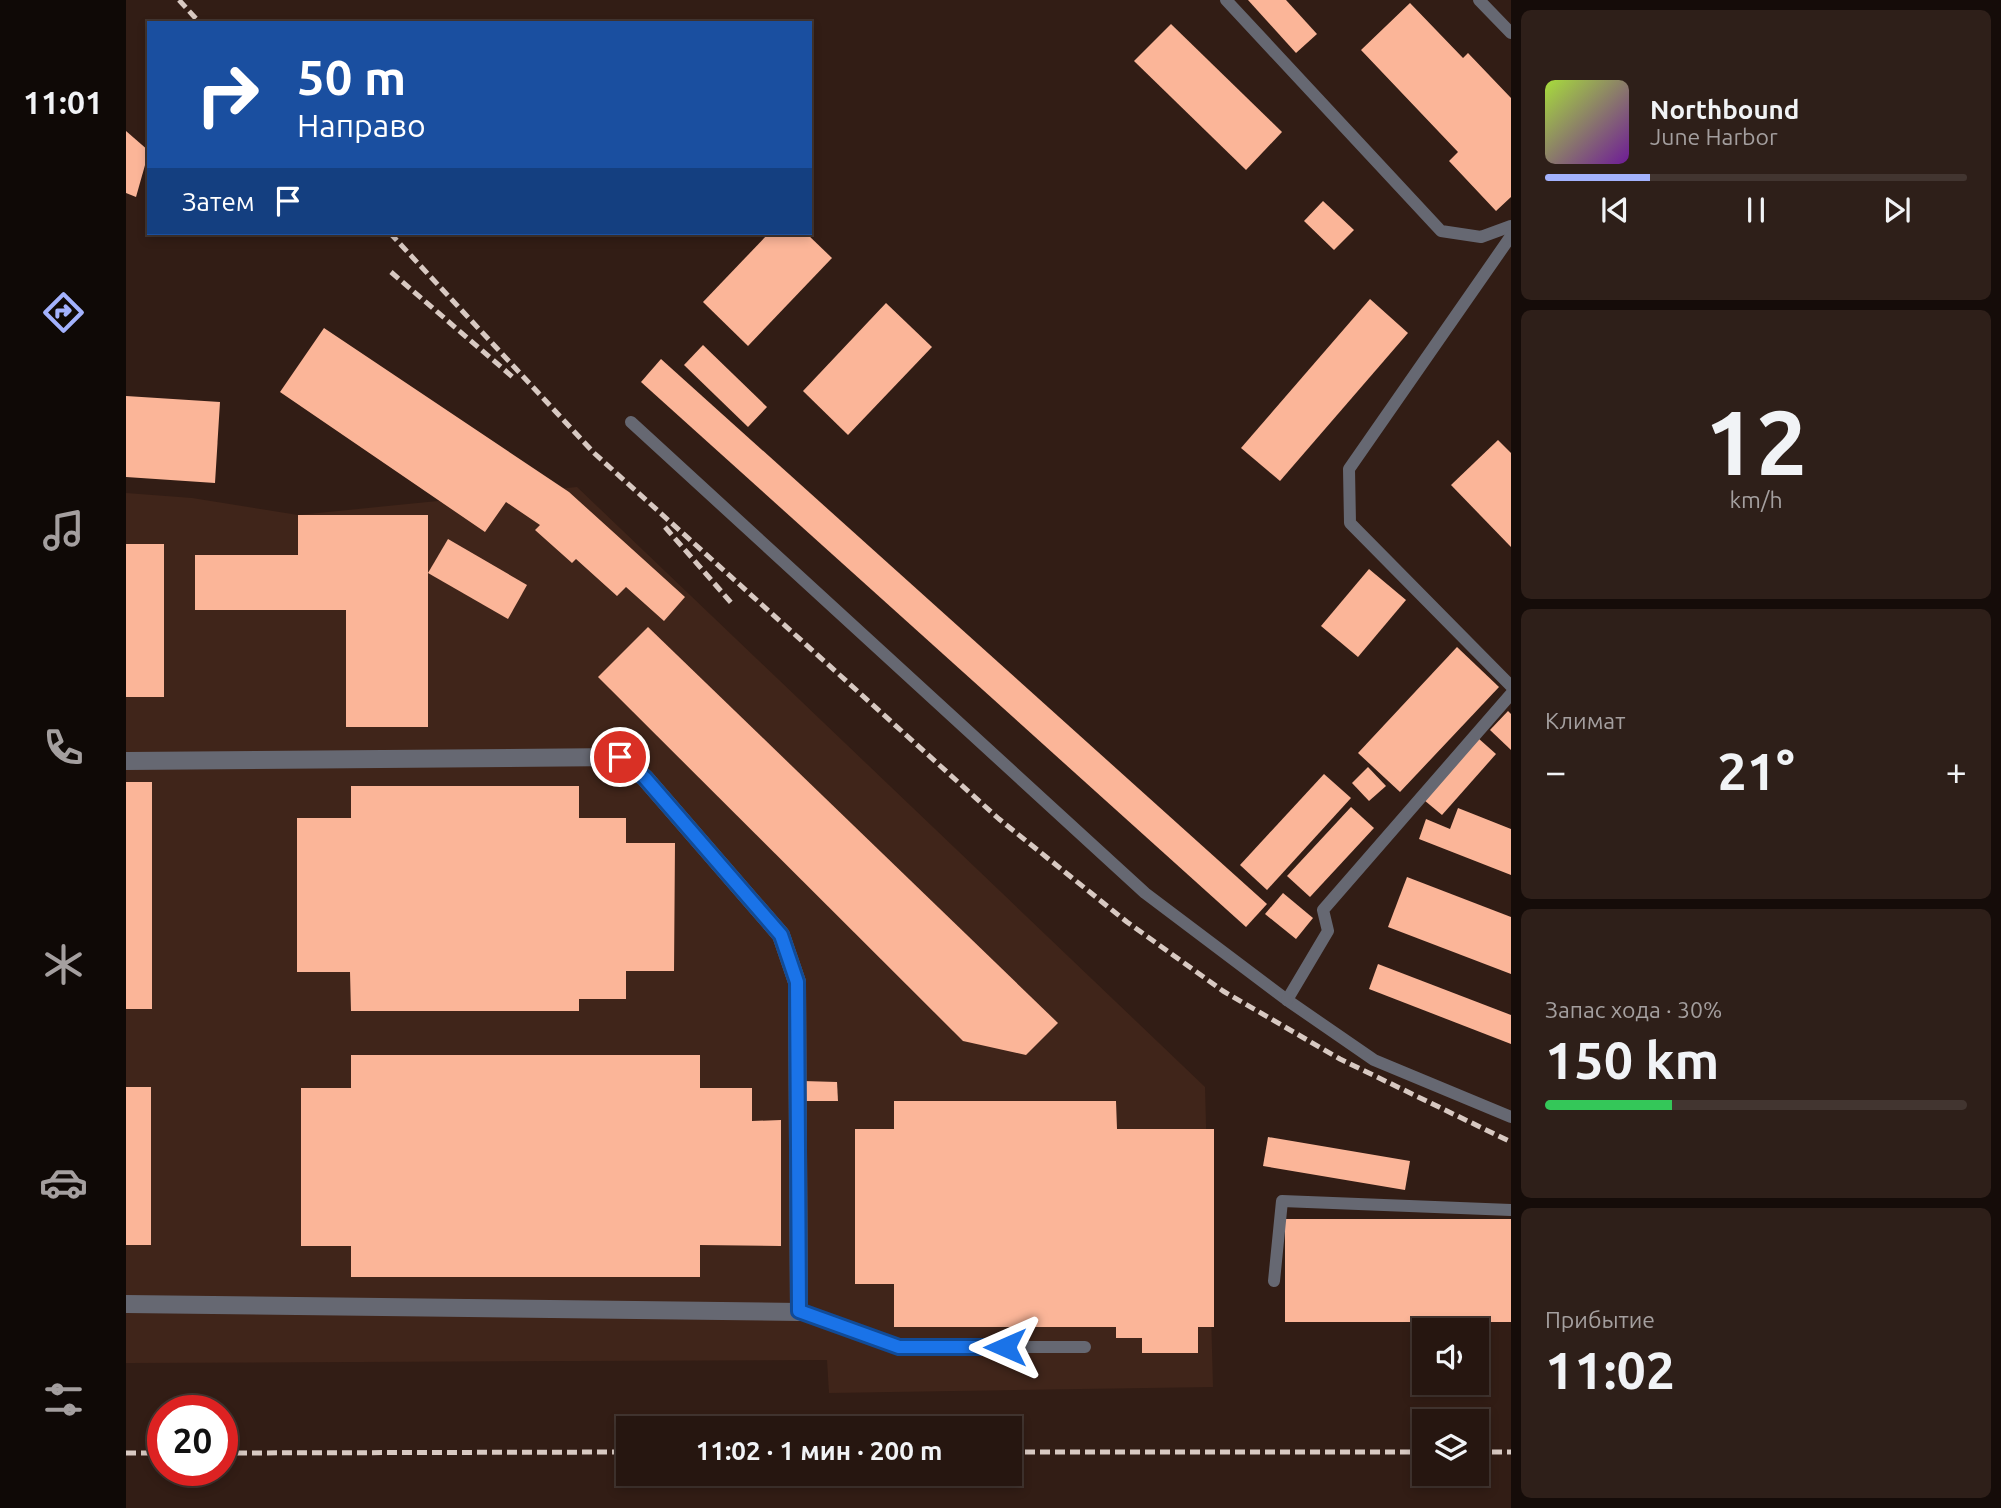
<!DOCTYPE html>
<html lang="ru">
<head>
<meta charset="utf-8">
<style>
  body { margin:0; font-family:Ubuntu,sans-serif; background:#2e1f19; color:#f1f3f6; height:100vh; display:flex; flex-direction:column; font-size:26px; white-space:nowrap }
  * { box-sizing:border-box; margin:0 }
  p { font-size:23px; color:#a49f9f }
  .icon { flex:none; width:38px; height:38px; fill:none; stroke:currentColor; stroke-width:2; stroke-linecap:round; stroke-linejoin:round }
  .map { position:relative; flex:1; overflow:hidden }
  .details { display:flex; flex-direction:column; gap:10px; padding:10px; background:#150c09; width:490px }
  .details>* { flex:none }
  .banner { position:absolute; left:21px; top:21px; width:665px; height:214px; border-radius:0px; box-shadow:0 4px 10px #0003,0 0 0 2px #423530; background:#1a4fa0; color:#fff; overflow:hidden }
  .tools { position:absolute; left:1286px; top:1318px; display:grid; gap:14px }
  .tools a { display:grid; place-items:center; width:77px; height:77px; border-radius:0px; background:#261610; box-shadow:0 4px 10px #0003,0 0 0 2px #423530; font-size:35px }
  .speed { position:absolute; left:21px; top:1395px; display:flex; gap:14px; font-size:35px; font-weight:700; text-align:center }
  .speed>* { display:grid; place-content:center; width:91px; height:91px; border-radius:50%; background:#261610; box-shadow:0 4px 10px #0003,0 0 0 2px #423530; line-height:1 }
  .speed .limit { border:10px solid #d22; background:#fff; color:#111 }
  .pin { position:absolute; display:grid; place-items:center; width:60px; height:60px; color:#fff; margin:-30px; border:4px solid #fff; border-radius:50%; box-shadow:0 2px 7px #0007 }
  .me { position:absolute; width:77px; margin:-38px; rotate:270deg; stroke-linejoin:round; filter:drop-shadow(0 0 5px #0008) }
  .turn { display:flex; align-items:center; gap:24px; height:147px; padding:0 35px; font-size:32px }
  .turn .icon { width:91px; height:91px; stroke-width:2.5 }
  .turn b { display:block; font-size:49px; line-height:60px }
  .then { display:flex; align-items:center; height:66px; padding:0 35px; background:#0003; gap:14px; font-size:26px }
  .big { font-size:52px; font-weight:700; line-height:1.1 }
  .details .card { flex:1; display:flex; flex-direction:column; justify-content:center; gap:10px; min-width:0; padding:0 24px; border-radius:10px; background:#2e1f19 }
  .details .dial { align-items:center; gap:0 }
  .dial b { font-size:91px; line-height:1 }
  .song { display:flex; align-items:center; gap:21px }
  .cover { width:84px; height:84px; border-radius:10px; background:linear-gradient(135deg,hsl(80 70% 55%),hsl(280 70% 35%)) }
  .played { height:7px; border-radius:4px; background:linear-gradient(90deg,#a3b2fd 25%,#423530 25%) }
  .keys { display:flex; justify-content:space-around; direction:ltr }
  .heat { display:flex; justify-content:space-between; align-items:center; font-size:38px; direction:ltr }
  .charge { height:10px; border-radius:5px; background:linear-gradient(90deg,#34c759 30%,#423530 0) }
  .trip { position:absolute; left:490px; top:1416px; width:406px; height:70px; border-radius:0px; background:#261610; box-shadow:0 4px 10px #0003,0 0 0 2px #423530; font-weight:700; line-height:70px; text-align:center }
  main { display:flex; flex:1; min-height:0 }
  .menu { display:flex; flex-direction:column; width:126px; justify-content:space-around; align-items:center; background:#0f0906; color:#a49f9f }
  .menu .icon { width:49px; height:49px }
  .menu .current { color:#a3b2fd }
  .menu b { font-size:32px; color:#f1f3f6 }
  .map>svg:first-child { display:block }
</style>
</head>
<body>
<main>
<nav class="menu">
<b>11:01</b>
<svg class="icon current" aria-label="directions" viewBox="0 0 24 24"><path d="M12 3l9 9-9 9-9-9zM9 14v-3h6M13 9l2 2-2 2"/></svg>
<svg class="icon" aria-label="music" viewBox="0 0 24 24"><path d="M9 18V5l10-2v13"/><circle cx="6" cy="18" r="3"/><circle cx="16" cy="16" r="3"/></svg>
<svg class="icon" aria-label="phone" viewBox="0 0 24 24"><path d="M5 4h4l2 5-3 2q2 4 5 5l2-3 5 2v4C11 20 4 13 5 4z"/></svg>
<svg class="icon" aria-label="climate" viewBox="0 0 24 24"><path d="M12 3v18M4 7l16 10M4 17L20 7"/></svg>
<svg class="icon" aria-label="car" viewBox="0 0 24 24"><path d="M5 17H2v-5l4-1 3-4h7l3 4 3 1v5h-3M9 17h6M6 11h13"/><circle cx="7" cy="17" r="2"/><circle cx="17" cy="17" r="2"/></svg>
<svg class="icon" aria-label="filters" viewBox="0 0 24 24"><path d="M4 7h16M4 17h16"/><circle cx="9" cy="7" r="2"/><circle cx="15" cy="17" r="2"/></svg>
</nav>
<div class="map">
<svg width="1385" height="1508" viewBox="0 0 1385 1508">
  <rect width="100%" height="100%" fill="#321d15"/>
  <polygon fill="#40251a" points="451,487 1079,1087 1087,1387 703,1393 701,1360 0,1363 0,493 66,498 172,515"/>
  <g fill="#fbb598">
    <polygon points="1122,0 1160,0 1191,34 1170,53"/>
    <polygon points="1284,3 1337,58 1342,53 1385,98 1385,197 1370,211 1323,161 1332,152 1235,50"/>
    <polygon points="1045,24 1156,132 1120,170 1008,61"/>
    <polygon points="0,131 23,151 10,197 0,193"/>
    <polygon points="1197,201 1228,230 1208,250 1178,221"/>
    <polygon points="643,233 680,233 706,258 622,346 577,302"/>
    <polygon points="1244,299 1282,333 1154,481 1115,448"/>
    <polygon points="760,303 806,347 722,435 677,391"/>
    <polygon points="198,328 443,492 559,597 538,621 500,587 491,596 450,559 446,563 409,530 414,525 380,502 359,532 154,392"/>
    <polygon points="577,345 641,407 622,427 558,365"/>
    <polygon points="535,359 1141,904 1120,927 515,382"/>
    <polygon points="0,396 94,402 89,483 0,477"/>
    <polygon points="1372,440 1385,453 1385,547 1325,485"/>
    <polygon points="172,515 302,515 302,727 220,727 220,610 69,610 69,555 172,555"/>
    <polygon points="322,539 401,585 382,619 302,573"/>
    <rect x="0" y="544" width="38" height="153"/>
    <polygon points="1243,569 1280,600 1232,657 1195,626"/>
    <polygon points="522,627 932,1023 900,1055 837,1041 472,677"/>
    <polygon points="1331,647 1373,687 1274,792 1232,753"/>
    <polygon points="1382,711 1385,714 1385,750 1364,730"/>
    <polygon points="1352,738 1370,754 1316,815 1298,800"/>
    <polygon points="1242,767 1260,786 1243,801 1226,783"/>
    <polygon points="1198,774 1225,798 1141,890 1114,865"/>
    <rect x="0" y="782" width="26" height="227"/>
    <polygon points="225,786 453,786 453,818 500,818 500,843 549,843 548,971 500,971 500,999 453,999 453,1011 225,1011 224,972 171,972 171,818 225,818"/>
    <polygon points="1225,807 1248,828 1184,897 1161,876"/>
    <polygon points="1332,808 1385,829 1385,875 1293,839 1300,819 1324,829"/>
    <polygon points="1281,877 1385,917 1385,974 1262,927"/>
    <polygon points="1157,893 1187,918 1170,939 1139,914"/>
    <polygon points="1252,964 1385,1015 1385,1044 1243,989"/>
    <polygon points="225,1055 574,1055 574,1088 626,1088 626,1121 655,1120 655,1246 574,1245 574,1277 225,1277 225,1246 175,1246 175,1088 225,1088"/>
    <polygon points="677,1081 711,1082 712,1101 677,1101"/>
    <rect x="0" y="1087" width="25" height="158"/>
    <polygon points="768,1101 990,1101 991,1129 1088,1129 1088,1327 1072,1327 1072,1353 1016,1353 1016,1338 990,1338 990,1327 768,1327 768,1284 729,1284 729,1129 768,1129"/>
    <polygon points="1142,1137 1284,1161 1279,1190 1137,1166"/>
    <rect x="1159" y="1219" width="226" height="103"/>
  </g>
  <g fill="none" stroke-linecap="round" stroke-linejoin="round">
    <g stroke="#666872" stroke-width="12">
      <polyline points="1100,0 1315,231 1355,237 1385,226"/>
      <polyline points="1353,0 1385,33"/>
      <polyline points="1385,236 1223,469 1224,523 1385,686"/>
      <polyline points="505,422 1019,893 1161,1000 1248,1060 1385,1117"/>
      <polyline points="1161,1000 1202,931 1197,910 1385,694"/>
      <polyline points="1148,1281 1156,1201 1385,1210"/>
      <polyline points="673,1312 773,1347 959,1347"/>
    </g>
    <polyline stroke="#666872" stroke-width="18" points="0,761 494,757 519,778 655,935 671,982 673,1312 0,1304"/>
    <g stroke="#d8c9c2" stroke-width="5" stroke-dasharray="10 5" stroke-linecap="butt">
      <polyline points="53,0 74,23"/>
      <polyline points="264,233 468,453 873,819 1001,922 1097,991 1214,1059 1385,1142"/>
      <polyline points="265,272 389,379"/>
      <polyline points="539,527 608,606"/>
      <polyline points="884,1452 1298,1452"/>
      <polyline points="1351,1452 1385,1452"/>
      <polyline points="0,1453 37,1453"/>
      <polyline points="96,1453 502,1452"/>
    </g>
  </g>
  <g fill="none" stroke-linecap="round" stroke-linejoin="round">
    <g stroke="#114b97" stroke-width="18">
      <polyline id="route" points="494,757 519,778 655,935 671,982 673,1311 773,1347 879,1347"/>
    </g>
    <use href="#route" stroke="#1a73e8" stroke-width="12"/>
  </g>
</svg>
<div class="tools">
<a><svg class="icon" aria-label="sound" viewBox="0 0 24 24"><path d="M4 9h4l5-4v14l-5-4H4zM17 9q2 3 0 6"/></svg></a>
<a><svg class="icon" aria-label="layers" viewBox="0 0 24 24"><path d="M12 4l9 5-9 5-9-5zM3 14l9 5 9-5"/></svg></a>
</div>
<div class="speed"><div class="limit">20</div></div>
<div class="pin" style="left:494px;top:757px;background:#d93025"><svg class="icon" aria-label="arrive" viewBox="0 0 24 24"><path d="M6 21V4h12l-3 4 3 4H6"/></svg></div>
<svg class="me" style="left:879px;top:1347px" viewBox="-20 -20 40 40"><path d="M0-17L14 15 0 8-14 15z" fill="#1a73e8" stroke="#fff" stroke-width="4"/></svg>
<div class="trip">11:02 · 1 мин · 200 m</div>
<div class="banner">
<div class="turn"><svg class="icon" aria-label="right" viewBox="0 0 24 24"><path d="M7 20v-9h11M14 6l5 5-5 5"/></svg><div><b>50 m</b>Направо</div></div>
<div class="then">Затем<svg class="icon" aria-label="arrive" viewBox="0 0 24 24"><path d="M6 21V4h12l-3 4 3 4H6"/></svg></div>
</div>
</div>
<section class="details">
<div class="card">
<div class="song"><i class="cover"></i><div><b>Northbound</b><p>June Harbor</p></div></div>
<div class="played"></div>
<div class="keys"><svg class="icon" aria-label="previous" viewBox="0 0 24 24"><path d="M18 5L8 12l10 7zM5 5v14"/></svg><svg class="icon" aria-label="pause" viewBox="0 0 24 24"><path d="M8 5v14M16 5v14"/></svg><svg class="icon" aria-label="next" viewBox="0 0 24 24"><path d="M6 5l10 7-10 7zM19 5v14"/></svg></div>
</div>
<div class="card dial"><b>12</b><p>km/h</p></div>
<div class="card"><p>Климат</p>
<div class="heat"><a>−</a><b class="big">21°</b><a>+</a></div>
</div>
<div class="card"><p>Запас хода · 30%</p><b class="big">150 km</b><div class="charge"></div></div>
<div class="card"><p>Прибытие</p><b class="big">11:02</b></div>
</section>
</main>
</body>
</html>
